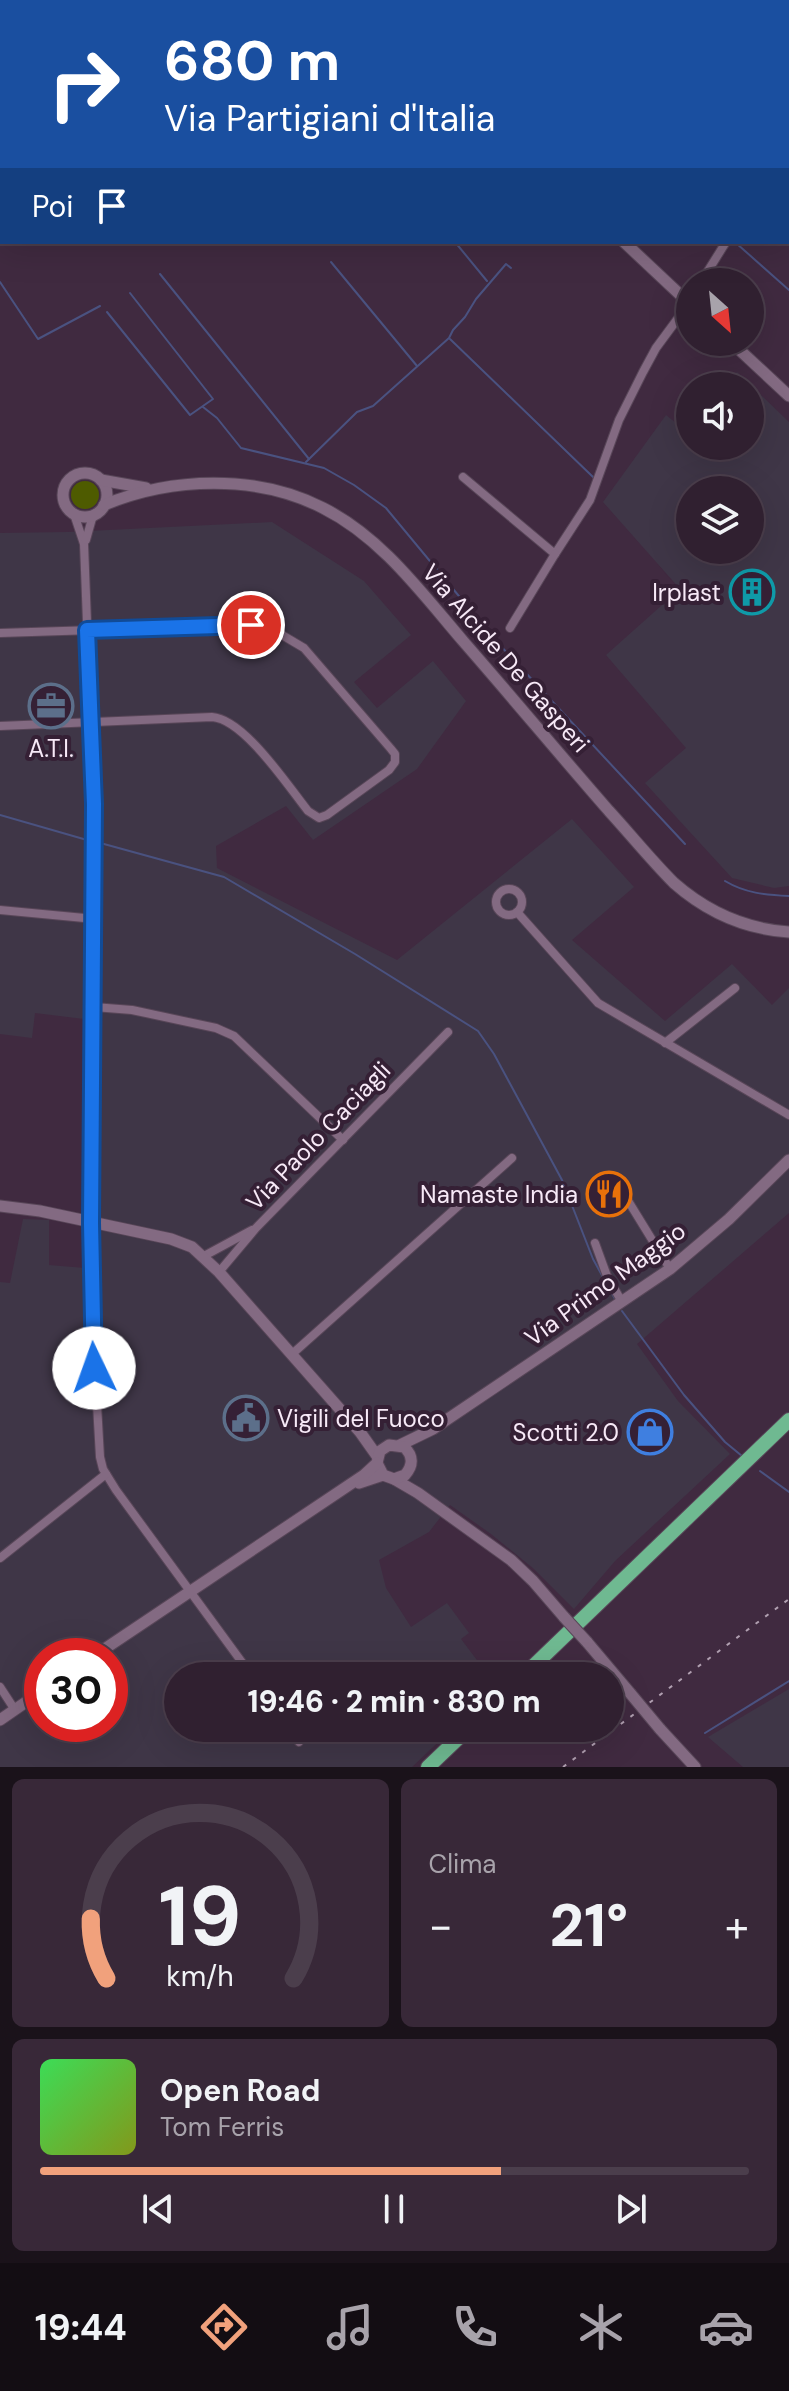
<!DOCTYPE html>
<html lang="it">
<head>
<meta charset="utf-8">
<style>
  body { margin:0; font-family:"DM Sans",sans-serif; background:#382838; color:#f1f3f6; height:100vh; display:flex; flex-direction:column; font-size:30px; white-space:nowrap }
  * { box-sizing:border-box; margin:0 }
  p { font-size:26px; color:#a8a3ab }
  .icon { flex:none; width:44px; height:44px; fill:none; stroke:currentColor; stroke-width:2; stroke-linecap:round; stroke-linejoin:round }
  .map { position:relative; height:1767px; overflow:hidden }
  .sheet { display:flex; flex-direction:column; gap:12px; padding:12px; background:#1a121a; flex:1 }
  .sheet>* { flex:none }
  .banner { position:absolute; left:0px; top:0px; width:790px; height:244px; box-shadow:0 8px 32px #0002,0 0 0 2px #4b3e4c; background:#1a4fa0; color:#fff; overflow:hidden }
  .needle { width:52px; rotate:153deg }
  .buttons { position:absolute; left:676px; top:268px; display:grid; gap:16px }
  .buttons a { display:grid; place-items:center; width:88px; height:88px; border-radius:50%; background:#302030; box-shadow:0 8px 32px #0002,0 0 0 2px #4b3e4c; font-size:40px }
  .speed { position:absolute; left:24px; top:1638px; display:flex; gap:16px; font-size:40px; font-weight:700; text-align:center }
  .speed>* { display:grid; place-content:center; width:104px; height:104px; border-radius:50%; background:#302030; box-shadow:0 8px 32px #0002,0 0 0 2px #4b3e4c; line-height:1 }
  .speed .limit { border:12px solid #d22; background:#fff; color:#111 }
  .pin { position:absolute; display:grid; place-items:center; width:68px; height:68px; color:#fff; margin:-34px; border:4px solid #fff; border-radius:50%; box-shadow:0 2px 8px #0007 }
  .me { position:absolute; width:88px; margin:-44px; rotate:357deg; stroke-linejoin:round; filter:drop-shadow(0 0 6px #0008) }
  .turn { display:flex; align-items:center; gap:28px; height:168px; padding:0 32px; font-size:36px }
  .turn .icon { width:104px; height:104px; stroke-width:2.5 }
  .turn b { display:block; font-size:56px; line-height:68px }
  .then { display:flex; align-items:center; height:76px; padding:0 32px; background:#0003; gap:16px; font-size:30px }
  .big { font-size:60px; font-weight:800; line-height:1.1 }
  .sheet .tile { flex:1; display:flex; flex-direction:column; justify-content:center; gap:12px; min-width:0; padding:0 28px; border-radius:12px; background:#382838 }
  .sheet .dial { align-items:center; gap:0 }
  .dial svg { height:208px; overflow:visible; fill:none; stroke:#4b3e4c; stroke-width:7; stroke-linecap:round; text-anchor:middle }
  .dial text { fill:#f1f3f6; stroke:none }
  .song { display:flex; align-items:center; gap:24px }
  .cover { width:96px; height:96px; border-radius:12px; background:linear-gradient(135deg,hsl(130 70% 55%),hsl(70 70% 35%)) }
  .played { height:8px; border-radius:4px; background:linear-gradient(90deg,#f1a17c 65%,#4b3e4c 65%) }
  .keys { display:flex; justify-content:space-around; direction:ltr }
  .heat { display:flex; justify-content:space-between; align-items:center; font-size:44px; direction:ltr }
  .sheet .tiles { flex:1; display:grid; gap:12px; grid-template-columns:1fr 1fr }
  .tile:last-child { grid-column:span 2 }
  .trip { position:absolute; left:164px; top:1662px; width:460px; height:80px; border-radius:40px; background:#302030; box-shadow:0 8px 32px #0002,0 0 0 2px #4b3e4c; font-weight:800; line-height:80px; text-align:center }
  .dock { display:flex; height:128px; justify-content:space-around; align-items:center; background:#130d13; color:#a8a3ab }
  .dock .icon { width:56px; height:56px }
  .dock .current { color:#f1a17c }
  .dock b { font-size:36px; color:#f1f3f6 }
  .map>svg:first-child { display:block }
</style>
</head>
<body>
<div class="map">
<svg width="789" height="1767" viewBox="0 0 789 1767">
  <rect width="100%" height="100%" fill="#402a40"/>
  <g fill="#3f3647" fill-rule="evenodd">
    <path d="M737,372l52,50v464l-15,2 -42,-10 -87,-95 41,-35 -80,-93 74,-66 -77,-87 63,-87 15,12 9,-8v27h60v-60h-27zM690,490h60v60h-60z"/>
    <path d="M272,522l92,59 47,54 -57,47 23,26 56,-47 33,40 -49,68 -104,71 -27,-34 -70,40 1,22 180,92 175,-141 62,68 -62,53 93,81 67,-57 40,41 17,-17v225l-152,131 41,57 52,53 -115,107 -41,48 -40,-40 -43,-35 -41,-29 -21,27 -50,28 7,28 25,39 36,-24 22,30 -8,6 28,37h-311v52h275l-41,39h-412v-485l10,1 13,-64 26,1v45l36,3 -1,-249 -49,-6 -3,25 -32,-4v-501l68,-1zM42,1656h68v68h-68z"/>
    <polygon points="789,1689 789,1767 743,1767 708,1737"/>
  </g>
  <circle fill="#4e5b00" cx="85" cy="495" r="14"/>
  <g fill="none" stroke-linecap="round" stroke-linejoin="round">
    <g stroke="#4a5280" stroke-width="2">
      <polyline points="788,118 789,117"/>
      <polyline points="455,242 487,281"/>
      <polyline points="736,243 789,290"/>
      <polyline points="331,262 417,366"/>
      <polyline points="160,274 309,459"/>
      <polyline points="0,282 38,339 100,306"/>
      <polyline points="107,312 190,415 213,399 130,293"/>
      <polyline points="450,339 593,477"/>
      <polyline points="203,407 217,418 241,448 324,468 354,485 386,508 497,642 685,844"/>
      <polyline points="306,462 357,412 373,406 449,338 453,330 465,317 476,299 506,264 511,268"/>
      <polyline points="0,815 87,840"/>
      <polyline points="104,844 224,877 355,954 478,1031 494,1054 562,1180 593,1259 615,1299"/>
      <path d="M725,881c20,12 40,14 64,15"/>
      <polyline points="622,1311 684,1395 725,1442 742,1456"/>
      <polyline points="760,1471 789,1492"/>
      <polyline points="705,1733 789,1681"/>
    </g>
    <g stroke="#584658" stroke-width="10">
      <g id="street">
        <polyline points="746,0 746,2"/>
        <polyline points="788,94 789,96"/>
        <polyline points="788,134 789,133"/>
        <polyline points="701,282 726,242"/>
        <polyline points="463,477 555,554 590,500 619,420 643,372 656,348 690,302"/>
        <polyline points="74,514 84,544 94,804 92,1317 100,1457 103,1469 116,1490 252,1676"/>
        <polyline points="86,540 93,515"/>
        <polyline points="510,628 555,554"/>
        <path d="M0,633l251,-8 26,7 27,16 87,101 4,5v8l-6,8 -62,45 -8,3 -11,-7c-20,-25 -64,-92 -96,-94l-212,9"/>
        <circle cx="509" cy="902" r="13"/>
        <polyline points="0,910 95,919"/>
        <polyline points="517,912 598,1003 789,1115"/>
        <polyline points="94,1007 132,1010 216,1028 234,1036 343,1140"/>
        <polyline points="665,1043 735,988"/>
        <polyline points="619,1186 670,1269"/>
        <polyline points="595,1243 607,1276 622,1302"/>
        <polyline points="204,1256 252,1230"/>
        <polyline points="219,1272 256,1228 448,1032"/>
        <polyline points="291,1355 512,1158"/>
        <polyline points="0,1558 106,1474"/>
        <polyline points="0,1687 15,1710"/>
        <polyline points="289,1728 299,1742"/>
      </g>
    </g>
    <g stroke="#584658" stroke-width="13">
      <g id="secondary">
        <polyline points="364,0 366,2"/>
        <polyline points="624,242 690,304"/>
        <polyline points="731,342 789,396"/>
        <circle cx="85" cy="495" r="22"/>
        <polyline points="101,480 146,488"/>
        <path d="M104,505c67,-28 153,-31 219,3 58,29 98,84 140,133 49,56 97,114 146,170 22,24 42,49 65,72 33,29 71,46 115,49"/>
        <polyline points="0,1206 40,1211 171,1239 192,1247 219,1272 360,1432 377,1456"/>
        <polyline points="400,1445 433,1429 670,1269 729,1219 789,1160"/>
        <polyline points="394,1479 418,1493 511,1560 533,1581 564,1617"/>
        <path d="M359,1483l24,-8 11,4 11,-4c8,-9 9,-19 -1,-28l-15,-2 -9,6 -3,12 6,12"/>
        <polyline points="587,1642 630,1693"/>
        <polyline points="94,1656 364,1475 377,1463"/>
        <polyline points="0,1720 42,1691"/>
        <polyline points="660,1729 695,1767"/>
      </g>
    </g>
    <g stroke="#584658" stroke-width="16">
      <g id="highway">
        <polyline points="523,1676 789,1420"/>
        <polyline points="428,1767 469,1728"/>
      </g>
    </g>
    <use href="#street" stroke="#836a82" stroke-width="8"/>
    <use href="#secondary" stroke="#836a82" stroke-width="11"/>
    <use href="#highway" stroke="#6fb991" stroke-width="14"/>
    <polyline stroke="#b09fb0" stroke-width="2" stroke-dasharray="4 8" stroke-linecap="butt" points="563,1767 789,1599"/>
    <g stroke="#584658" stroke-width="13" stroke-linecap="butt">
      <g id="secondary-bridge">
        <polyline points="564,1617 587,1642"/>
        <polyline points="630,1693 660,1729"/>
      </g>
    </g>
    <use href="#secondary-bridge" stroke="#836a82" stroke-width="11"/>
  </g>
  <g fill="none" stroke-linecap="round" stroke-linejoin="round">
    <g stroke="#114b97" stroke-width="20">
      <polyline id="route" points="94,1368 91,1223 94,804 87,630 251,625"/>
    </g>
    <use href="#route" stroke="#1a73e8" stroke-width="14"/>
  </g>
  <defs>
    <g id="building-ring" transform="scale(2.3)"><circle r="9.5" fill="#352035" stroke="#0f9aa8" stroke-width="1.5"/><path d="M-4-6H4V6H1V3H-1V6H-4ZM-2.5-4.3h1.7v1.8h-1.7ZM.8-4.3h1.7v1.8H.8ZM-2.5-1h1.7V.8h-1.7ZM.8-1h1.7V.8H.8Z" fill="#0f9aa8"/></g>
    <g id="office-ring" transform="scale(2.3)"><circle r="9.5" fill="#352035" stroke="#5c6f8a" stroke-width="1.5"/><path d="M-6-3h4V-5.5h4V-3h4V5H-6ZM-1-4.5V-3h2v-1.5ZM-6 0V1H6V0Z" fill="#5c6f8a"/></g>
    <g id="restaurant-ring" transform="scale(2.3)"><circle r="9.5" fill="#352035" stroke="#e8710a" stroke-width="1.5"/><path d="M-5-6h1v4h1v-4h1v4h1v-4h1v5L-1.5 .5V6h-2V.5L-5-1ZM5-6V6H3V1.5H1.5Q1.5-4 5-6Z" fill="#e8710a"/></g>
    <g id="civic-ring" transform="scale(2.3)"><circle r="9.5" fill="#352035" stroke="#5c6f8a" stroke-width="1.5"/><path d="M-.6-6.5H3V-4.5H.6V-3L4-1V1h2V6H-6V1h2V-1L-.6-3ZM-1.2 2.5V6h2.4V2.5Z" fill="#5c6f8a"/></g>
    <g id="shop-ring" transform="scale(2.3)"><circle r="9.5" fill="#352035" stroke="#3f7fe0" stroke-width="1.5"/><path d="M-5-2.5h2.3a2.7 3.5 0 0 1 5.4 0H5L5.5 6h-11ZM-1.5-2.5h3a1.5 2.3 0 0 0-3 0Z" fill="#3f7fe0"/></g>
  </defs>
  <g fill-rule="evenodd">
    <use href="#building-ring" x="752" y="592"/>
    <use href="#office-ring" x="51" y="706"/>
    <use href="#restaurant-ring" x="609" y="1194"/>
    <use href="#civic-ring" x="246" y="1418"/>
    <use href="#shop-ring" x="650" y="1432"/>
  </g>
  <g text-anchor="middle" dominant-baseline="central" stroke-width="8" stroke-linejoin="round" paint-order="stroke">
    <g font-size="24" fill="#f7e9f7" stroke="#352035" text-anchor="end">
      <text x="721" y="592">Irplast</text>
      <text x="51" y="748" text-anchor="middle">A.T.I.</text>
      <text x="578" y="1194">Namaste India</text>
      <text x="277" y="1418" text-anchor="start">Vigili del Fuoco</text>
      <text x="619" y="1432">Scotti 2.0</text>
    </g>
    <g font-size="24" fill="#f7e9f7" stroke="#352035">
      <text transform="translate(506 658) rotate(49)">Via Alcide De Gasperi</text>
      <text transform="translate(318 1136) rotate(-46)">Via Paolo Caciagli</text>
      <text transform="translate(605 1284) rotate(-36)">Via Primo Maggio</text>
    </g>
  </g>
</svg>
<div class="buttons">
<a><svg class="needle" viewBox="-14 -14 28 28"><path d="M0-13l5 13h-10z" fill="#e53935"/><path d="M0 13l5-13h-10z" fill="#a8a3ab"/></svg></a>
<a><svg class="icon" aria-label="sound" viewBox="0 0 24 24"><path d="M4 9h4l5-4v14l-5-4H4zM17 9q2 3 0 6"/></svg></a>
<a><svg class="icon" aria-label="layers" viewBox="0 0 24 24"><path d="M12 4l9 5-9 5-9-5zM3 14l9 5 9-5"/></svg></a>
</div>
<div class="speed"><div class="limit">30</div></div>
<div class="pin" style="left:251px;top:625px;background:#d93025"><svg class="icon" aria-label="arrive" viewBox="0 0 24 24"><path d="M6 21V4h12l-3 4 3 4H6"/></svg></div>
<svg class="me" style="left:94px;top:1368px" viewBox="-20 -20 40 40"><circle r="19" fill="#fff"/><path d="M0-13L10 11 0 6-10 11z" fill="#1a73e8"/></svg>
<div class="trip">19:46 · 2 min · 830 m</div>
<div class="banner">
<div class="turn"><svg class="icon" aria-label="right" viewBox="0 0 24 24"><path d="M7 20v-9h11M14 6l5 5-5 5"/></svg><div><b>680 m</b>Via Partigiani d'Italia</div></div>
<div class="then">Poi<svg class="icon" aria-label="arrive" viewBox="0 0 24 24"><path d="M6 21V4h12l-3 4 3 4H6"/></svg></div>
</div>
</div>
<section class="sheet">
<div class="tiles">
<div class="tile dial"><svg viewBox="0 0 100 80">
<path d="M14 69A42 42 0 1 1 86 69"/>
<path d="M14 69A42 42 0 0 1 8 46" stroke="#f1a17c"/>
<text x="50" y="56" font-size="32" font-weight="700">19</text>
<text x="50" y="72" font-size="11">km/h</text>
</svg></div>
<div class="tile"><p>Clima</p>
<div class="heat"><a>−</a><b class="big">21°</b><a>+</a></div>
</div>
<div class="tile">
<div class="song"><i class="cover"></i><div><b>Open Road</b><p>Tom Ferris</p></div></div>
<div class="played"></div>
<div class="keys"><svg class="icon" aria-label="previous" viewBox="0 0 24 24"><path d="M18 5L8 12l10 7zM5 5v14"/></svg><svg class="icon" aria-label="pause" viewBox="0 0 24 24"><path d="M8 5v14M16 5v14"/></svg><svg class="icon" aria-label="next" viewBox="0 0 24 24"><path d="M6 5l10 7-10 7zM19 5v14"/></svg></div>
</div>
</div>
</section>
<nav class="dock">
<b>19:44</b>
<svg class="icon current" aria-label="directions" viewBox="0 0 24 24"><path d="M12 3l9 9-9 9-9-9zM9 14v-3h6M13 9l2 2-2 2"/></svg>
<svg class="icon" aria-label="music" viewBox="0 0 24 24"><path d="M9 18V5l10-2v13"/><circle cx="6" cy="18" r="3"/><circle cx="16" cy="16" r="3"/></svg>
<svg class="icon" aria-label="phone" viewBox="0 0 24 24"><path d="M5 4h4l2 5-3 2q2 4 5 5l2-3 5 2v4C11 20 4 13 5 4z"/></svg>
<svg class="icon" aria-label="climate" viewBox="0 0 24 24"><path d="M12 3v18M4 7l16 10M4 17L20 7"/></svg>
<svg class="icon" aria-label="car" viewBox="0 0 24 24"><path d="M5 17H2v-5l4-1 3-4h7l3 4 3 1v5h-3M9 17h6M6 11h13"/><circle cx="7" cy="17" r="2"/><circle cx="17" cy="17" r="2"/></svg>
</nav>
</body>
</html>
